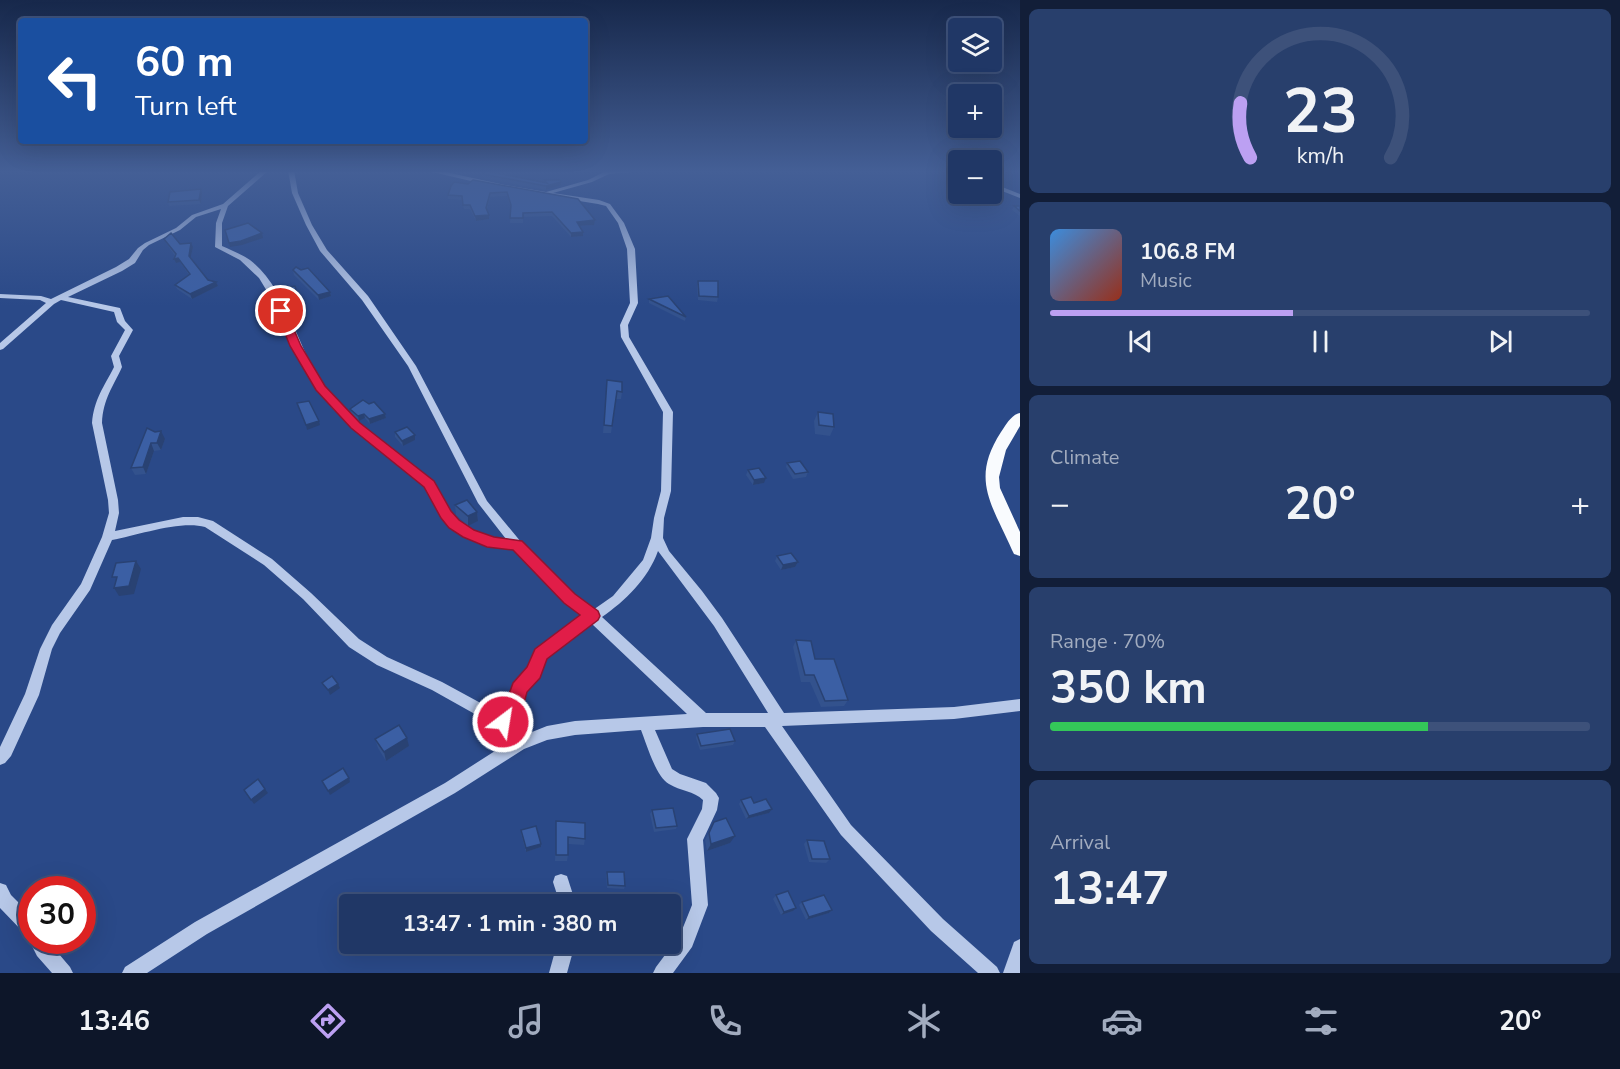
<!DOCTYPE html>
<html lang="en">
<head>
<meta charset="utf-8">
<style>
  body { margin:0; font-family:"Nunito Sans",sans-serif; background:#283f6c; color:#f1f3f6; height:100vh; display:flex; flex-direction:column; font-size:22px; white-space:nowrap }
  * { box-sizing:border-box; margin:0 }
  p { font-size:20px; color:#a2acbf }
  .icon { flex:none; width:33px; height:33px; fill:none; stroke:currentColor; stroke-width:2; stroke-linecap:round; stroke-linejoin:round }
  .map { position:relative; flex:1; overflow:hidden }
  .drawer { display:flex; flex-direction:column; gap:9px; padding:9px; background:#121e38; width:600px }
  .drawer>* { flex:none }
  .top-card { position:absolute; left:18px; top:18px; width:570px; height:126px; border-radius:6px; box-shadow:0 6px 24px #0002,0 0 0 2px #3d517a; background:#1a4fa0; color:#fff; overflow:hidden }
  .tools { position:absolute; left:948px; top:18px; display:grid; gap:12px }
  .tools a { display:grid; place-items:center; width:54px; height:54px; border-radius:6px; background:#203766; box-shadow:0 6px 24px #0002,0 0 0 2px #3d517a; font-size:30px }
  .speed { position:absolute; left:18px; top:876px; display:flex; gap:12px; font-size:30px; font-weight:700; text-align:center }
  .speed>* { display:grid; place-content:center; width:78px; height:78px; border-radius:50%; background:#203766; box-shadow:0 6px 24px #0002,0 0 0 2px #3d517a; line-height:1 }
  .speed .limit { border:9px solid #d22; background:#fff; color:#111 }
  .pin { position:absolute; display:grid; place-items:center; width:51px; height:51px; color:#fff; margin:-26px; border:3px solid #fff; border-radius:50%; box-shadow:0 2px 6px #0007 }
  .me { position:absolute; width:66px; margin:-33px; rotate:31deg; stroke-linejoin:round; filter:drop-shadow(0 0 4px #0008) }
  .turn { display:flex; align-items:center; gap:21px; height:126px; padding:0 18px; font-size:27px }
  .turn .icon { width:78px; height:78px; stroke-width:2.5 }
  .turn b { display:block; font-size:42px; line-height:51px }
  .big { font-size:45px; font-weight:700; line-height:1.1 }
  .drawer .tile { flex:1; display:flex; flex-direction:column; justify-content:center; gap:9px; min-width:0; padding:0 21px; border-radius:9px; background:#283f6c }
  .drawer .dial { align-items:center; gap:0 }
  .dial svg { height:156px; overflow:visible; fill:none; stroke:#3d517a; stroke-width:7; stroke-linecap:round; text-anchor:middle }
  .dial text { fill:#f1f3f6; stroke:none }
  .song { display:flex; align-items:center; gap:18px }
  .cover { width:72px; height:72px; border-radius:9px; background:linear-gradient(135deg,hsl(210 70% 55%),hsl(10 70% 35%)) }
  .played { height:6px; border-radius:3px; background:linear-gradient(90deg,#bca0f2 45%,#3d517a 45%) }
  .keys { display:flex; justify-content:space-around; direction:ltr }
  .heat { display:flex; justify-content:space-between; align-items:center; font-size:33px; direction:ltr }
  .charge { height:9px; border-radius:4px; background:linear-gradient(90deg,#34c759 70%,#3d517a 0) }
  .trip { position:absolute; left:339px; top:894px; width:342px; height:60px; border-radius:6px; background:#203766; box-shadow:0 6px 24px #0002,0 0 0 2px #3d517a; font-weight:700; line-height:60px; text-align:center }
  .menu { display:flex; height:96px; justify-content:space-around; align-items:center; background:#0d1629; color:#a2acbf }
  .menu .icon { width:42px; height:42px }
  .menu .active { color:#bca0f2 }
  .menu b { font-size:27px; color:#f1f3f6 }
  main { display:flex; flex:1; min-height:0 }
  .map>svg:first-child { display:block }
</style>
</head>
<body>
<main>
<div class="map">
<svg width="1020" height="973" viewBox="0 0 1020 973">
  <rect width="100%" height="100%" fill="#2a4988"/>
  <g fill="none" stroke-linecap="round" stroke-linejoin="round">
    <g fill="#b7c8e8" fill-rule="evenodd">
      <path d="M262,170h7l-41,36 -6,17v23c9,4 19,8 28,14 38,30 46,86 73,125 21,29 52,53 80,74 10,7 21,13 29,22 9,9 12,21 19,31 11,18 35,25 55,27l-28,-36 -70,-137 -46,-66 -42,-49 -14,-26 -14,-32 -4,-23h6l4,23 14,32 15,25 41,46 48,70 71,135 34,41 53,53 19,15 20,-14 30,-36 8,-22 3,-20 7,-27 2,-79 -42,-75 -1,-12 10,-22 -3,-54 -9,-26 -12,-17 -8,-2 -93,-15 -81,-19h12l69,15 41,7 42,-12 20,-10h45l-44,4 -17,8 -39,11 46,7 11,4 14,19 11,26 3,54 -10,22 1,12 44,75 -2,79 -7,27 -1,20 6,13 33,40 20,27 62,95 170,-6 66,-8v12l-66,8 -172,7 69,99 92,94 54,48 3,6h-22l-47,-42 -90,-96 -76,-108h-62l-48,3 17,39 8,5 26,9 10,10 3,5 -2,12 -14,30 5,65 -16,42 -19,26h-20l3,-6 24,-32 12,-30 -5,-66 15,-30 1,-9c-9,-9 -23,-9 -34,-16 -13,-7 -22,-39 -28,-54l-66,5 -28,5 -23,9 -69,44 -248,141 -60,39h-25l3,-6 70,-45 250,-139 64,-41 -11,-15 -66,-37 -55,-25 -28,-18 -46,-48 -39,-34 -59,-38c-24,-7 -67,8 -93,13l-22,50 -30,43 -8,16 -13,46 -28,61 -6,7 -5,2v-18l25,-53 15,-45 12,-24 29,-41 21,-47 7,-24 -1,-13 -16,-77c2,-24 12,-36 22,-56l-3,-11 14,-26 -8,-8 -3,-10 -53,-12 -7,4 -51,45 -3,1v-7l46,-40 -6,-3 -40,-2v-4l41,2 10,3 65,-32 13,-8 9,-11 7,-5 31,-15 16,-13 31,-11zM221,209l-5,14 -1,24 25,13 19,18 17,28 22,50 19,33 17,21 20,19 71,58 23,38 12,8 14,7 19,6 21,3 52,54 18,14 -48,33 -7,18 -15,17 -2,10 -13,18 -57,-31 -55,-25 -28,-18 -48,-46 -39,-34 -59,-38 -15,-4h-15l-68,14 4,-18 -1,-13 -16,-77c1,-24 11,-36 20,-56l-3,-11 14,-26 -8,-9 -5,-13 -52,-11 54,-26 13,-8 8,-13 6,-5 31,-15 16,-13zM658,551l56,75 54,87h-62l-104,-96c23,-16 46,-38 56,-66zM592,624l95,90 -112,7 -28,5 -25,10 -12,-15 12,-19 4,-11 13,-15 7,-18z"/>
      <polygon points="992,183 1020,194 1020,198 992,187"/>
      <polygon points="561,874 567,876 576,904 560,904 553,882 555,876"/>
      <polygon points="0,883 6,885 11,895 32,916 32,940 47,940 70,967 73,973 52,973 37,956 29,940 31,937 26,935 0,908"/>
      <polygon points="1020,939 1020,973 1003,973 1014,942"/>
      <polygon points="557,944 575,944 567,973 549,973"/>
    </g>
    <path fill="#f9fbfe" fill-rule="evenodd" d="M1020,413v13l-14,24 -7,27 1,11 20,44v24l-6,-2 -2,-4c-20,-46 -42,-70 -11,-118 5,-7 10,-17 19,-19z"/>
  </g>
  <g fill="#33528d">
    <polygon points="894,170 921,170 920,173"/>
    <polygon points="482,174 544,182 544,180 561,182 561,185 546,190 482,178"/>
    <polygon points="473,180 595,220 594,225 579,226 583,232 583,236 571,237 552,216 523,217 523,223 510,223 511,208 507,196 490,197 487,210 489,219 476,221 470,209 464,209 462,200 448,199 448,195"/>
    <polygon points="201,189 202,193 201,204 169,206 168,202"/>
    <polygon points="1014,206 1020,206 1020,216 1012,210"/>
    <polygon points="164,239 180,244 193,247 190,258 208,280 216,282 218,286 192,299 177,289 175,285 189,275 180,262 176,263 174,259 175,256 166,243"/>
    <polygon points="293,270 330,292 331,296 319,300 294,275"/>
    <polygon points="698,281 718,297 717,302 698,300 697,286"/>
    <polygon points="649,299 686,317 685,321 649,303"/>
    <polygon points="607,380 622,392 621,399 616,399 611,433 603,433"/>
    <polygon points="369,404 385,414 386,418 370,424 365,418 359,421 351,413 350,409"/>
    <polygon points="818,412 834,427 830,436 815,434 814,421"/>
    <polygon points="147,428 165,439 161,450 154,451 146,474 135,475 131,468"/>
    <polygon points="395,432 415,435 415,440 403,446 395,437"/>
    <polygon points="787,463 808,472 806,477 793,479 786,467"/>
    <polygon points="748,470 764,483 753,485 746,475"/>
    <polygon points="455,505 477,512 478,521 468,526 456,515"/>
    <polygon points="777,556 798,562 795,567 781,570 775,561"/>
    <polygon points="796,640 815,659 848,700 844,706 821,707 810,682 801,682 793,647"/>
    <polygon points="697,734 735,741 733,745 700,750 696,738"/>
    <polygon points="375,739 409,746 386,761 378,748"/>
    <polygon points="741,800 754,803 769,813 746,819 739,804"/>
    <polygon points="652,810 677,826 676,829 654,832 650,814"/>
    <polygon points="556,821 585,839 584,845 568,844 568,855 567,861 555,861"/>
    <polygon points="714,822 730,843 707,851 705,840"/>
    <polygon points="521,830 541,847 526,852 521,834"/>
    <polygon points="807,840 830,859 826,863 809,862 804,844"/>
    <polygon points="607,872 625,886 624,889 607,888 606,875"/>
    <polygon points="776,895 793,911 781,915 773,899"/>
    <polygon points="802,902 832,910 829,913 806,920 799,905"/>
  </g>
  <g fill="#294273">
    <polygon points="561,182 561,185 546,190 546,186"/>
    <polygon points="201,189 202,193 201,204 199,200"/>
    <polygon points="489,215 489,219 476,221 475,216"/>
    <polygon points="595,220 594,225 576,226 577,222"/>
    <polygon points="583,232 583,236 571,237 571,233"/>
    <polygon points="262,233 263,238 242,245 230,247 229,243"/>
    <polygon points="191,243 193,247 190,260 189,256"/>
    <polygon points="178,258 180,262 176,263 174,259"/>
    <polygon points="216,282 218,286 192,299 190,294"/>
    <polygon points="330,292 331,296 319,300 318,295"/>
    <polygon points="298,298 299,303 287,305 286,300"/>
    <polygon points="364,414 365,418 359,421 358,416"/>
    <polygon points="385,414 386,418 370,424 369,419"/>
    <polygon points="319,421 320,425 307,430 306,425"/>
    <polygon points="161,431 165,439 161,450 157,443"/>
    <polygon points="415,435 415,440 403,446 402,441"/>
    <polygon points="151,443 154,451 146,474 143,467"/>
    <polygon points="766,478 764,483 753,485 754,480"/>
    <polygon points="477,512 478,521 468,526 468,516"/>
    <polygon points="136,561 141,569 134,594 119,596 114,588"/>
    <polygon points="798,562 795,567 781,570 783,565"/>
    <polygon points="338,684 340,688 330,695 328,690"/>
    <polygon points="407,738 409,746 386,761 384,752"/>
    <polygon points="349,778 350,782 330,795 328,791"/>
    <polygon points="265,789 268,793 254,804 251,800"/>
    <polygon points="772,809 769,813 746,819 749,816"/>
    <polygon points="735,836 730,843 707,851 711,844"/>
    <polygon points="541,844 541,847 526,852 526,848"/>
    <polygon points="796,908 793,911 781,915 784,912"/>
    <polygon points="832,910 829,913 806,920 809,917"/>
  </g>
  <g fill="#3b5fa4" stroke="#294273" stroke-width="1.5">
    <polygon points="486,171 547,183 544,180 560,180 561,182 546,186 482,174"/>
    <polygon points="473,180 578,199 595,220 577,222 583,232 571,233 552,212 523,213 523,218 510,218 511,205 507,192 490,193 486,208 489,215 475,216 470,205 463,205 462,196 448,195 451,186 454,182 468,184"/>
    <polygon points="201,189 199,200 168,202 170,192"/>
    <polygon points="1014,206 1020,206 1020,211"/>
    <polygon points="248,223 262,233 241,241 229,243 225,230"/>
    <polygon points="171,233 180,244 191,243 189,256 208,280 216,282 190,294 175,285 190,274 178,258 174,259 176,254 164,239"/>
    <polygon points="296,267 301,270 308,268 330,292 318,295 293,270"/>
    <polygon points="698,281 718,281 718,297 699,296"/>
    <polygon points="295,286 298,298 286,300 283,288"/>
    <polygon points="668,296 686,317 649,299"/>
    <polygon points="607,380 622,382 622,392 617,391 612,426 604,425"/>
    <polygon points="363,400 369,404 374,402 385,414 369,419 364,414 358,416 350,409"/>
    <polygon points="309,401 319,421 306,425 297,403"/>
    <polygon points="818,412 833,414 834,427 819,425"/>
    <polygon points="407,427 415,435 402,441 395,432"/>
    <polygon points="147,428 155,432 161,431 157,443 151,443 143,467 131,468"/>
    <polygon points="800,461 808,472 795,474 787,463"/>
    <polygon points="759,468 766,478 754,480 748,470"/>
    <polygon points="467,500 477,512 468,516 455,505"/>
    <polygon points="791,553 798,562 783,565 777,556"/>
    <polygon points="136,561 129,586 114,588 117,577 112,577 116,563"/>
    <polygon points="796,640 811,641 815,659 834,659 848,700 825,701 814,675 805,675"/>
    <polygon points="332,676 338,684 328,690 322,683"/>
    <polygon points="399,725 407,738 384,752 375,739"/>
    <polygon points="730,729 735,741 701,746 697,734"/>
    <polygon points="343,768 349,778 328,791 322,781"/>
    <polygon points="258,779 265,789 251,800 244,790"/>
    <polygon points="751,797 754,803 766,799 772,809 749,816 741,800"/>
    <polygon points="673,808 677,826 656,828 652,810"/>
    <polygon points="726,818 735,836 711,844 709,833 714,822"/>
    <polygon points="556,821 585,823 585,839 568,837 568,855 556,855"/>
    <polygon points="536,826 541,844 526,848 521,830"/>
    <polygon points="807,840 824,841 830,859 812,859"/>
    <polygon points="607,872 624,872 625,886 608,885"/>
    <polygon points="788,891 796,908 784,912 776,895"/>
    <polygon points="824,895 832,910 809,917 802,902"/>
  </g>
  <linearGradient id="sky" x2="0" y2="1"><stop stop-color="#17284b"/><stop offset="0.56" stop-color="#445f96"/><stop offset="1" stop-color="#445f96" stop-opacity="0"/></linearGradient>
  <rect width="1020" height="306" fill="url(#sky)"/>
  <polygon fill="#e11d48" stroke="#92132f" stroke-width="1.5" points="277,308 286,311 301,346 325,386 360,423 434,481 451,511 459,520 474,530 494,537 522,541 575,594 598,611 600,616 598,620 547,659 540,678 527,692 523,707 513,719 510,728 503,731 497,728 495,716 508,697 513,683 527,667 535,649 580,615 564,603 513,550 487,547 463,537 449,528 441,518 424,487 351,428 316,390 290,346 276,311"/>
</svg>
<div class="tools">
<a><svg class="icon" aria-label="layers" viewBox="0 0 24 24"><path d="M12 4l9 5-9 5-9-5zM3 14l9 5 9-5"/></svg></a>
<a>+</a>
<a>−</a>
</div>
<div class="speed"><div class="limit">30</div></div>
<div class="pin" style="left:281px;top:311px;background:#d93025"><svg class="icon" aria-label="arrive" viewBox="0 0 24 24"><path d="M6 21V4h12l-3 4 3 4H6"/></svg></div>
<svg class="me" style="left:503px;top:722px" viewBox="-20 -20 40 40"><circle r="17" fill="#e11d48" stroke="#fff" stroke-width="3"/><path d="M0-11L8 9 0 5-8 9z" fill="#fff"/></svg>
<div class="trip">13:47 · 1 min · 380 m</div>
<div class="top-card">
<div class="turn"><svg class="icon" aria-label="left" viewBox="0 0 24 24"><path d="M17 20v-9H6M10 6l-5 5 5 5"/></svg><div><b>60 m</b>Turn left</div></div>
</div>
</div>
<section class="drawer">
<div class="tile dial"><svg viewBox="0 0 100 80">
<path d="M14 69A42 42 0 1 1 86 69"/>
<path d="M14 69A42 42 0 0 1 9 41" stroke="#bca0f2"/>
<text x="50" y="56" font-size="32" font-weight="700">23</text>
<text x="50" y="72" font-size="11">km/h</text>
</svg></div>
<div class="tile">
<div class="song"><i class="cover"></i><div><b>106.8 FM</b><p>Music</p></div></div>
<div class="played"></div>
<div class="keys"><svg class="icon" aria-label="previous" viewBox="0 0 24 24"><path d="M18 5L8 12l10 7zM5 5v14"/></svg><svg class="icon" aria-label="pause" viewBox="0 0 24 24"><path d="M8 5v14M16 5v14"/></svg><svg class="icon" aria-label="next" viewBox="0 0 24 24"><path d="M6 5l10 7-10 7zM19 5v14"/></svg></div>
</div>
<div class="tile"><p>Climate</p>
<div class="heat"><a>−</a><b class="big">20°</b><a>+</a></div>
</div>
<div class="tile"><p>Range · 70%</p><b class="big">350 km</b><div class="charge"></div></div>
<div class="tile"><p>Arrival</p><b class="big">13:47</b></div>
</section>
</main>
<nav class="menu">
<b>13:46</b>
<svg class="icon active" aria-label="directions" viewBox="0 0 24 24"><path d="M12 3l9 9-9 9-9-9zM9 14v-3h6M13 9l2 2-2 2"/></svg>
<svg class="icon" aria-label="music" viewBox="0 0 24 24"><path d="M9 18V5l10-2v13"/><circle cx="6" cy="18" r="3"/><circle cx="16" cy="16" r="3"/></svg>
<svg class="icon" aria-label="phone" viewBox="0 0 24 24"><path d="M5 4h4l2 5-3 2q2 4 5 5l2-3 5 2v4C11 20 4 13 5 4z"/></svg>
<svg class="icon" aria-label="climate" viewBox="0 0 24 24"><path d="M12 3v18M4 7l16 10M4 17L20 7"/></svg>
<svg class="icon" aria-label="car" viewBox="0 0 24 24"><path d="M5 17H2v-5l4-1 3-4h7l3 4 3 1v5h-3M9 17h6M6 11h13"/><circle cx="7" cy="17" r="2"/><circle cx="17" cy="17" r="2"/></svg>
<svg class="icon" aria-label="filters" viewBox="0 0 24 24"><path d="M4 7h16M4 17h16"/><circle cx="9" cy="7" r="2"/><circle cx="15" cy="17" r="2"/></svg>
<b>20°</b>
</nav>
</body>
</html>
